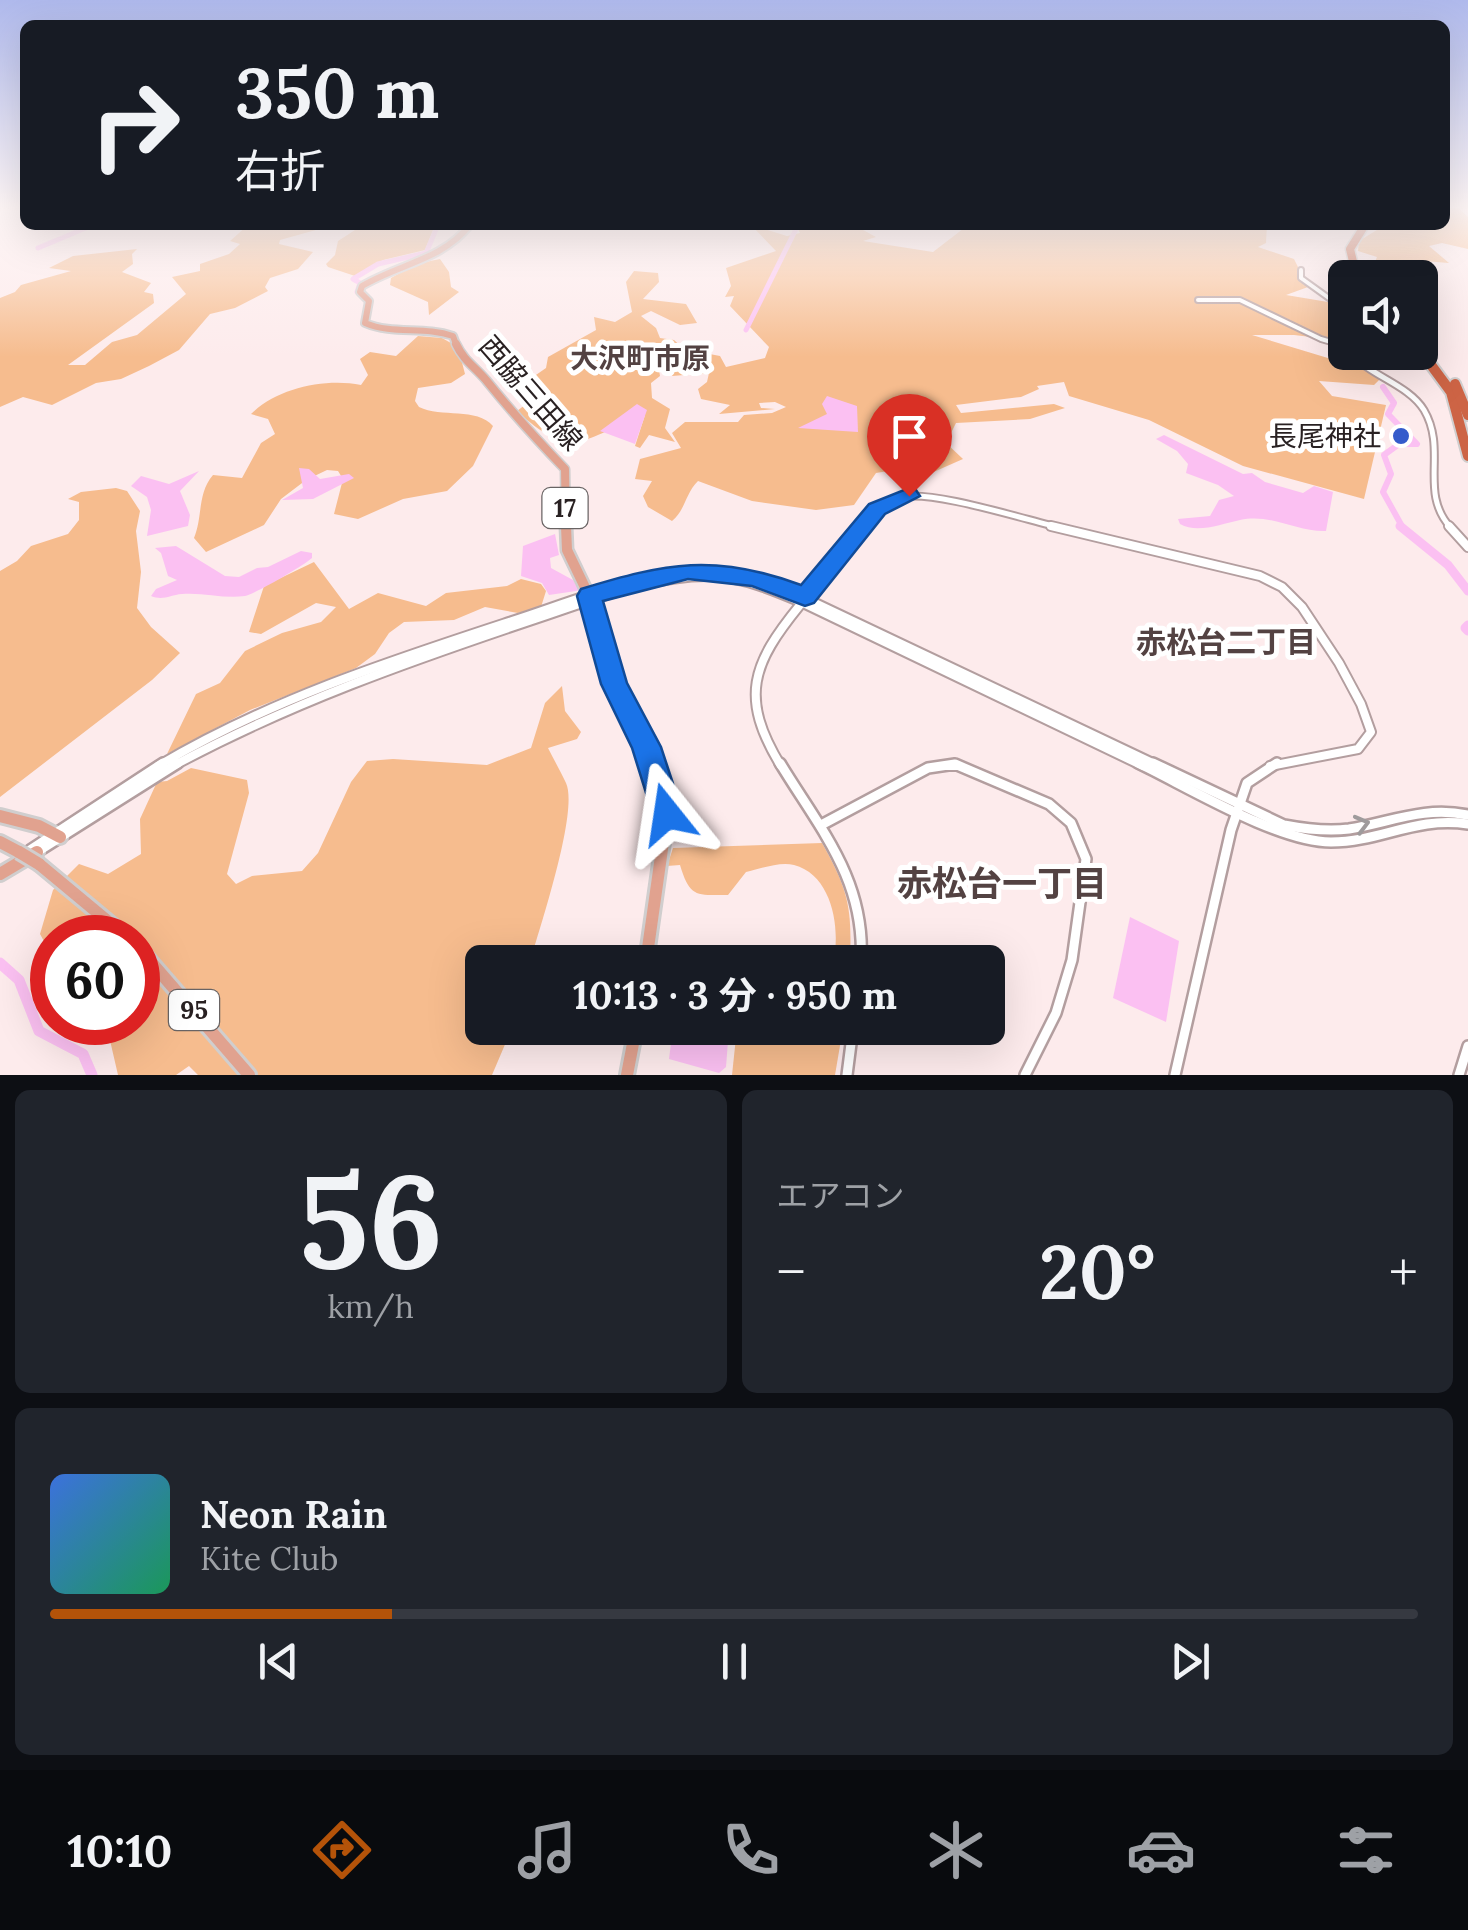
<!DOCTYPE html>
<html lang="ja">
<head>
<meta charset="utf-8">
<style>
  body { margin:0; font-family:Lora,"Noto Sans JP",serif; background:#20242c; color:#f1f3f6; height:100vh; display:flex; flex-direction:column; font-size:38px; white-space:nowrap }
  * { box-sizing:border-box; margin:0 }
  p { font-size:32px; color:#9ea1a6 }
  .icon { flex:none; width:55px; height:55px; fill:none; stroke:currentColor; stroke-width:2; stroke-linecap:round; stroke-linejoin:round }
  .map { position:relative; height:1075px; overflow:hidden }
  .side { display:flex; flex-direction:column; gap:15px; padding:15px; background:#0d0f14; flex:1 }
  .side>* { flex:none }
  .banner { position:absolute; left:20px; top:20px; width:1430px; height:210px; border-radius:15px; box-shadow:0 10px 40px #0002; background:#171b24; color:#f1f3f6; overflow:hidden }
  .fabs { position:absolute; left:1328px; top:260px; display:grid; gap:20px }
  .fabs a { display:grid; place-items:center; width:110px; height:110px; border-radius:15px; background:#171b24; box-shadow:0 10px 40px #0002; font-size:50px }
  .speed { position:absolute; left:30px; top:915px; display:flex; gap:20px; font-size:50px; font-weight:700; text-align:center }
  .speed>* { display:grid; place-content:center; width:130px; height:130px; border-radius:50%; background:#171b24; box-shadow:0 10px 40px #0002; line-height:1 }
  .speed .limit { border:15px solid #d22; background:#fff; color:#111 }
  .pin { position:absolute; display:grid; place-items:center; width:85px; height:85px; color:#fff; margin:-102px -42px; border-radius:50% 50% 50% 0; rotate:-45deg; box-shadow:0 0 10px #0007 }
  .pin .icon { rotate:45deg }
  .me { position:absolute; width:110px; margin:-55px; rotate:345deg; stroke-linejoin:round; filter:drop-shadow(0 0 8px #0008) }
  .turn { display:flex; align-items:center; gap:35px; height:210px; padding:0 50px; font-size:45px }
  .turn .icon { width:130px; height:130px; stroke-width:2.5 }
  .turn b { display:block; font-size:70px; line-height:85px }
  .big { font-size:75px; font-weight:700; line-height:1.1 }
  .side .widget { flex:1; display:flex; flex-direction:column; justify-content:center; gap:15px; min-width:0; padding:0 35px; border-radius:15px; background:#20242c }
  .side .dial { align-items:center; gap:0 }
  .dial b { font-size:130px; line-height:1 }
  .song { display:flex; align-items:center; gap:30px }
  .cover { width:120px; height:120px; border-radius:15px; background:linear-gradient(135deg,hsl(220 70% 55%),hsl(150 70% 35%)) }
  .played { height:10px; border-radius:5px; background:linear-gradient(90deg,#b45309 25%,#363941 25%) }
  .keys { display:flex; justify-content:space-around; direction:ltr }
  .heat { display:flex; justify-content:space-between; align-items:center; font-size:55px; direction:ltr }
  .side .tiles { flex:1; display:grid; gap:15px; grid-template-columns:1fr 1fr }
  .widget:last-child { grid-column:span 2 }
  .trip { position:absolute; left:465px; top:945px; width:540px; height:100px; border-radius:15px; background:#171b24; box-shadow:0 10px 40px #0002; font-weight:700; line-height:100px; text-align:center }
  .tab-bar { display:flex; height:160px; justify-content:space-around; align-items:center; background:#090b0e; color:#9ea1a6 }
  .tab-bar .icon { width:70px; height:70px }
  .tab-bar .selected { color:#b45309 }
  .tab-bar b { font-size:45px; color:#f1f3f6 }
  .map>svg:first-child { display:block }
</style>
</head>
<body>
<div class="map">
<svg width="1468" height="1075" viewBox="0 0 1468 1075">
  <rect width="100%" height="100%" fill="#fdebec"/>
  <g fill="#f6bc8e">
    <polygon points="1445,206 1456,206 1468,217 1468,249 1442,243 1429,246 1449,263 1411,260 1409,267 1375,262 1377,257 1358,251 1359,241 1385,225 1445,225"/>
    <polygon points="248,225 334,225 280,240 279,244 313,252 298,269 270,278 265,287 268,291 235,308 210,314 179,350 149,366 121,379 96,383 52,405 23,397 0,407 0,298 15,292 21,285 71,271 49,268 73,256 137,249 132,254 133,264 122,272 151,283 144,292 153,294 154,303 68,365 85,365 112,342 137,335 186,294 172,277 200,271 200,264 229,254 240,244 230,241"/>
    <polygon points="379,225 435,225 425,250 383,260 355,276 328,267 326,264 335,255 338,241 355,230"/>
    <path d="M751,225l36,11 13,-3 -4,-8h58l22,12 -13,4 70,11 35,-27h299l-1,18 -8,4 36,12 14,28 -22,8 48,8 11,24 -1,14 -50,-6h-42l132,40 -10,10 -55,-4 13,15 54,9 -22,94 -121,-33 -94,-46 -80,-24 -5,-14 -27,4 2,3 -18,8 -65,8 5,8 93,-9 11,4 -35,11 -74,4 -10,20 17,16 -34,15 -22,-6 -31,5 -22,32 -38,5 -64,-9 -54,-20c-13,13 -12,28 -26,40l-24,-14 -5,-11 9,-15 -17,-2 5,-20 41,-11 -9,-15 13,-11h53l6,-7 28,-2 14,-6 -11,-5 -16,1 2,5 14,1 -56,5 11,-9 -29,-6 -3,-10 9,-7 2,-9 -37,3 9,-16 -19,-4 -5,3 3,17 -9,7 1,15 18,11 -5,19 10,14 -26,-7 -9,13 -5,-2 10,-31c-61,21 -70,50 -128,-4l25,-19 -9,-15 13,-9 2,-11 48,-27 -2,-13 21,5 17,-10 -6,-30 8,-11 24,2 1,9 -16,17 43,5 11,19 -17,2 -29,-14 -10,5 15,12 4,10 14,2 10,9 36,7 6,11 39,-9 4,-11 -39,-41 4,-10 -9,1 6,-11 -5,-18 50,-17z"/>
    <polygon points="440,259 449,272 451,287 459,292 429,315 428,302 390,285 391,278 416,264"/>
    <path d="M418,336l24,2 16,9 7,27 -14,9 -33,5 -3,13 4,6c22,11 58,0 74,19l-20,40 -26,25 -44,8 -45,20 -24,-5 9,-35 -5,-8 -11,-1 -21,10 -25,19 -17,26 -58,27 -12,-14c9,-22 3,-44 19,-63l29,3 19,-35 14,-9 -7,-15 -17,-5c26,-26 74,-36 110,-29l7,-10 -8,-16 10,-7 26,4z"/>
    <polygon points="116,488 127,491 140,511 136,531 141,572 137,608 151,627 180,653 152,680 0,797 0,571 17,561 31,546 68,534 79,520 79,502 68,499 81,492"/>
    <polygon points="314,562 349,609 378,593 426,606 446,593 507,586 521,579 541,584 546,591 541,607 518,613 485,607 454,620 404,622 389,633 375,654 356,668 250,710 167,754 196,694 220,683 245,651 282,633 321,622 336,607 316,603 261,634 249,632 264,586"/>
    <path d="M562,686l3,25 16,21 -4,7 -29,9c6,12 13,24 18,35 13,28 -27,147 -36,179h-48v66h30l-20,47h-294l-9,-9 -13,9h-58l-12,-52 32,-1v-84h-86v18l-12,-22 13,-44 26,-26 29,10 33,-20 -1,-35 17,-37 10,-1 24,-13 56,12 2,13 -22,81 9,10 16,-8 50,-5 16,-18 33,-71 16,-21 26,-2 94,6 44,-17 14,-45z"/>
    <path d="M822,843c27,48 30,65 28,119h-17c8,-31 0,-87 -39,-97 -14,-4 -34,4 -48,7l-18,23c-32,0 -38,3 -48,-30l-13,1 6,-18z"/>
    <polygon points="737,1028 843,1028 835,1075 732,1075"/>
  </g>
  <g fill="#fbc0f2">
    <polygon points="827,396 857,406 858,432 798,428 827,414 822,404"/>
    <polygon points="637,404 647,410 635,444 600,431"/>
    <path d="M1164,435l79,39 9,-1 13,9 38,11 11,-7 19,6 -7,39c-30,1 -55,-18 -86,-11 -19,4 -43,14 -60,4l-2,-5 32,-3 9,-16 15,-4 -16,-11 -32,-12 2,-9 -11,-13 -21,-12z"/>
    <polygon points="299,468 309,469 320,479 349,474 354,478 313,499 282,500 303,488"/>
    <polygon points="199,471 180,491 190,515 188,526 147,536 151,510 147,497 131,486 141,476 169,484"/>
    <polygon points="555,534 559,555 550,558 551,568 573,580 579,590 576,591 549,595 542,583 521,576 523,546"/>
    <path d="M176,546l49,30 14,1 18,-9 11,-1 33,-16 11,2v5c-9,8 -57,36 -67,38 -21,3 -43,-4 -63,-2 -12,1 -19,7 -31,2l5,-7 21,-9 -9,-4 -7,-23 -6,-5z"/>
    <polygon points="1130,917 1179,941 1166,1022 1113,998"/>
    <polygon points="673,1028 729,1028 726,1067 719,1073 669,1059"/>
  </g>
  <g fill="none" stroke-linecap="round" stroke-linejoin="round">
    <g stroke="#fbc0f2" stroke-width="5">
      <polyline points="38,248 93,225"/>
      <polyline points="357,292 360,283 353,279 378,264 426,253 438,225"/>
      <polyline points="746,330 798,225"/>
    </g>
    <polyline stroke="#fbc0f2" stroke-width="6" points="1383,387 1394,403 1388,414 1417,444 1399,444 1384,455 1391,474 1383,492 1403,528"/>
    <g stroke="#fbc0f2" stroke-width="9">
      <polyline points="1400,526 1448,565 1468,591"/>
      <polyline points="1468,625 1465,628 1468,631"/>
    </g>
    <polyline stroke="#fbc0f2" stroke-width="11" points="0,963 19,980 39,1031 83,1054 92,1075"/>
    <g stroke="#b39e9f" stroke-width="8">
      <g id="tertiary-far3">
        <polyline points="1301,270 1301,278 1333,301 1345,323"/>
        <polyline points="1198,300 1240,300 1321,339 1345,346"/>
      </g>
    </g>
    <g stroke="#b39e9f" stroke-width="9">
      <g id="tertiary-far2">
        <polyline points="1338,344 1345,346"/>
        <path d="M1350,352c19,24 58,32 74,58 24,41 -6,82 27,118"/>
        <path d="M862,528c10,-13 19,-24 36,-30 30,-10 128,22 163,30"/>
      </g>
    </g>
    <g stroke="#b39e9f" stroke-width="12">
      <g id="tertiary-far1">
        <polyline points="1051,526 1260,576 1282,587 1302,607 1339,663 1361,704 1371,732 1358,749 1270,766"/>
        <polyline points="1449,526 1468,547"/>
        <path d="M158,766c111,-66 232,-105 354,-145 53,-17 107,-40 162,-46 34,-4 66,0 99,8l386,183"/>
        <path d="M173,766c117,-63 237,-105 362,-147 55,-18 119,-45 178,-43 31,2 60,14 88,26l342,164"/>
        <path d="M781,766c-42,-69 -29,-102 19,-161 21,-26 42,-53 64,-79"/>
        <polyline points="944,766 959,766"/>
      </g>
    </g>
    <g stroke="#b39e9f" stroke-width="14">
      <g id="tertiary">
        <path d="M780,763c40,66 86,117 81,199"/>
        <path d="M1138,763c50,24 140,79 193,79 50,0 84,-26 137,-18"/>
        <path d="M1153,763l131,62c21,4 43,7 65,4 42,-7 75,-23 119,-14"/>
        <polyline points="823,824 928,768 955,764 1049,804 1071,823 1086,859 1072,960 1056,1013 1025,1075"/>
        <polyline points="30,850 163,763"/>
        <polyline points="37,852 178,763"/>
        <polyline points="847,1075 853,1028"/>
        <polyline points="1175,1075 1231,830 1247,783 1277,763"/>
        <polyline points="1459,1075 1468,1046"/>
      </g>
    </g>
    <g stroke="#d0cece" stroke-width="10">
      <path id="primary-far3" d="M457,347l-4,-11c-29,-10 -60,-1 -88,-13l4,-22 -9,-9 2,-6c37,-22 80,-26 108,-61"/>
    </g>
    <g stroke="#d0cece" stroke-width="11">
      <path id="primary-far2" d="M456,344c8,17 18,22 30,36 25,31 51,60 79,89l1,59"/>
    </g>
    <g stroke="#d0cece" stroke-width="15">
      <polyline id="primary-far1" points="566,526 567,550 592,602 614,684 654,766"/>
    </g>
    <g stroke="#d0cece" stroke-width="18">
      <g id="primary">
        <polyline points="0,816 39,826 60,837"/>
        <polyline points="0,842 19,852"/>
        <polyline points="39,864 128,938"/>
        <polyline points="0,874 37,852"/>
        <polyline points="138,947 249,1075"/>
        <polyline points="646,962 667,814 653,763"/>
        <polyline points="627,1075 636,1028"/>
      </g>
    </g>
    <g stroke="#d0cece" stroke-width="11">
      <g id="motorway-far1">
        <polyline points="1337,268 1345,280"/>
        <polyline points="1357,278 1350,249 1365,225"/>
      </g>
    </g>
    <g stroke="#d0cece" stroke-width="14">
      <g id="motorway">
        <polyline points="1420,350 1451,392 1468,456"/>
        <polyline points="1455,384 1468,415"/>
      </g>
    </g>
    <use href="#tertiary-far3" stroke="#fff" stroke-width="4"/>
    <use href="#tertiary-far2" stroke="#fff" stroke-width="5"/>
    <use href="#tertiary-far1" stroke="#fff" stroke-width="8"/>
    <use href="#tertiary" stroke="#fff" stroke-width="9"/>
    <use href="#primary-far3" stroke="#e1a28f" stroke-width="6"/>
    <use href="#primary-far2" stroke="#e1a28f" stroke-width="8"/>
    <use href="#primary-far1" stroke="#e1a28f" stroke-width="10"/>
    <use href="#primary" stroke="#e1a28f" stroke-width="12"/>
    <use href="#motorway-far1" stroke="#cd6445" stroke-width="8"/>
    <use href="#motorway" stroke="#cd6445" stroke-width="10"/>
    <g stroke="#d0cece" stroke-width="18" stroke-linecap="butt">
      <polyline id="primary-bridge" points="19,852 39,864"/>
    </g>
    <use href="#primary-bridge" stroke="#e1a28f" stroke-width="12"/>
  </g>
  <defs><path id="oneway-chevron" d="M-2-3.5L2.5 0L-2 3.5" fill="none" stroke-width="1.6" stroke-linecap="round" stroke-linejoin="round" transform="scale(2.5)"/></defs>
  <use stroke="#9f9b9c" href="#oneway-chevron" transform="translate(1362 824) rotate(-15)"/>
  <linearGradient id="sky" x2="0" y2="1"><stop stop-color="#afb9ec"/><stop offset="0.58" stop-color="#fef6f6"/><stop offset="1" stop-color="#fef6f6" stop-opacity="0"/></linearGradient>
  <rect width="1468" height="357" fill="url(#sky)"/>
  <path fill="#1a73e8" stroke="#114b97" stroke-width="2.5" d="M909,488l7,2 4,6 -35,18 -71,89 -9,3 -53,-20 -64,-7 -85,22 24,82 34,64 22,67 -5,11 -11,4 -11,-4 -24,-77 -31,-64 -24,-88 4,-7c85,-26 134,-36 220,-4l68,-81z"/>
  <circle fill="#345bcb" stroke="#fff" stroke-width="4" cx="1401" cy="436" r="10"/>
  <g text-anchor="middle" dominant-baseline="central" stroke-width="10" stroke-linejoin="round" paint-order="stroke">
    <g fill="#fff" stroke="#696464" stroke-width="2.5">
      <rect x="542.5" y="488" width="45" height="40" rx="8"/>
      <rect x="169" y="990" width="50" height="40" rx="8"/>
    </g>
    <g font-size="25" font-weight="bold" fill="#292122">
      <text x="565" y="508">17</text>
      <text x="194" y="1010">95</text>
    </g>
    <g font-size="28" font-weight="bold" fill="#534242" stroke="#fff">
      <text x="640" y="358">大沢町市原</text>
    </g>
    <g font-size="28" fill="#292122" stroke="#fff">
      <text transform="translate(531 393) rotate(49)">西脇三田線</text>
    </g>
    <g font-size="28" fill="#292122" stroke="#fff" text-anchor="end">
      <text x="1381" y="436">長尾神社</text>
    </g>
    <g font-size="30" font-weight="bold" fill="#534242" stroke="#fff">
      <text x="1226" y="642">赤松台二丁目</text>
    </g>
    <g font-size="35" font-weight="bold" fill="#534242" stroke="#fff">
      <text x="1002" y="883">赤松台一丁目</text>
    </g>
  </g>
</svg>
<div class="fabs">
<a><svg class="icon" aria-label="sound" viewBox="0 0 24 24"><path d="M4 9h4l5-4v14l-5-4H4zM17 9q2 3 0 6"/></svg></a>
</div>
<div class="speed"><div class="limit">60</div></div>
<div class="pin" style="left:909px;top:496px;background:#d93025"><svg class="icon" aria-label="arrive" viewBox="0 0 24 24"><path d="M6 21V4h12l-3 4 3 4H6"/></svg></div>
<svg class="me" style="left:667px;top:814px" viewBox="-20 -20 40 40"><path d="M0-17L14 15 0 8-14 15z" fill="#1a73e8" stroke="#fff" stroke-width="4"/></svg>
<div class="trip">10:13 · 3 分 · 950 m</div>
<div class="banner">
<div class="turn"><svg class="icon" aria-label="right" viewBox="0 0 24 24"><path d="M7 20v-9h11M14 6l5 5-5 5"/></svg><div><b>350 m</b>右折</div></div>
</div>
</div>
<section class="side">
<div class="tiles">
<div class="widget dial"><b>56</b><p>km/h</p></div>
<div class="widget"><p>エアコン</p>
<div class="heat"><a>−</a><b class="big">20°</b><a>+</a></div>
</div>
<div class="widget">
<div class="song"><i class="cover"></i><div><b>Neon Rain</b><p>Kite Club</p></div></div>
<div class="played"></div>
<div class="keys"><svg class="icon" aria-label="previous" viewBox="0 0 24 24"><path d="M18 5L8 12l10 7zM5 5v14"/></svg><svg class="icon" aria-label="pause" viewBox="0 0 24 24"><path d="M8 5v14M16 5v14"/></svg><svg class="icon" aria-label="next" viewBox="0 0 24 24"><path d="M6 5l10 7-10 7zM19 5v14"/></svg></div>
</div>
</div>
</section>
<nav class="tab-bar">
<b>10:10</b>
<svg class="icon selected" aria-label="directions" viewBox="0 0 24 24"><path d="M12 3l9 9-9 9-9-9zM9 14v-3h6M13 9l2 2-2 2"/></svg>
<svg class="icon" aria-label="music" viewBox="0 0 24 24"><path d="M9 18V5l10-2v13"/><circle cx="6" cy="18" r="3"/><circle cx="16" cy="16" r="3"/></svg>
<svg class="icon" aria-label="phone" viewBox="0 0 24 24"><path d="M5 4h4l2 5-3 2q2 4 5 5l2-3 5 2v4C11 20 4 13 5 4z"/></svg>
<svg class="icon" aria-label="climate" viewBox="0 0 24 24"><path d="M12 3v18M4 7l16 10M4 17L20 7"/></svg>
<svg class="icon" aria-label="car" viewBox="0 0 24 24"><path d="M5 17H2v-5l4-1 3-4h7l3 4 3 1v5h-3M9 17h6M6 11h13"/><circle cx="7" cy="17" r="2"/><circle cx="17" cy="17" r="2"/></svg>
<svg class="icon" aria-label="filters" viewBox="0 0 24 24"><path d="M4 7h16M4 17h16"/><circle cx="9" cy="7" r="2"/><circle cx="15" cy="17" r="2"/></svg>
</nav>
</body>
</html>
